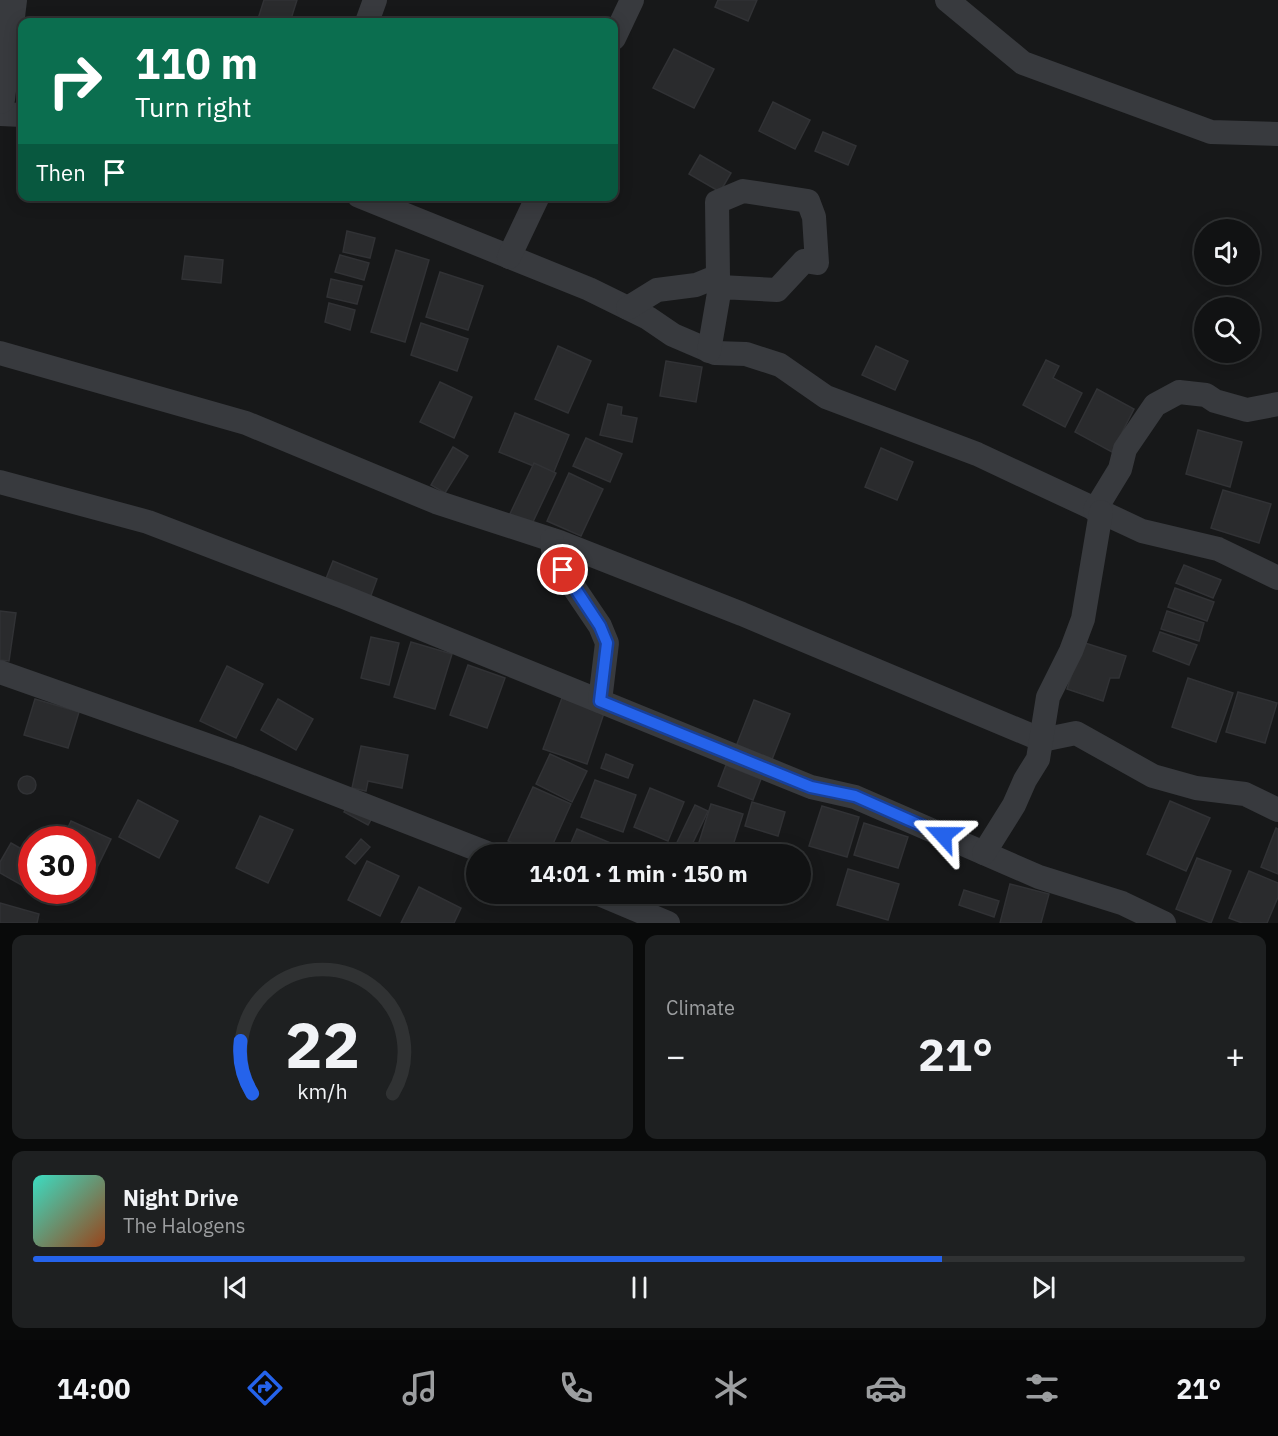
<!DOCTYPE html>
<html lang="en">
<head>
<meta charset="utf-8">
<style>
  body { margin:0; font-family:"IBM Plex Sans",sans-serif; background:#1e2021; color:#f1f3f6; height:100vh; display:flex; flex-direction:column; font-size:22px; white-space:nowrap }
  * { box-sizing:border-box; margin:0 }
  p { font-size:20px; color:#9c9ea0 }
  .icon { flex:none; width:33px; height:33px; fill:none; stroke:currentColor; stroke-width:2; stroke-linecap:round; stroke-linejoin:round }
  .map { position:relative; height:923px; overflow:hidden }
  .panel { display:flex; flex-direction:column; gap:12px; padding:12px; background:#090a0a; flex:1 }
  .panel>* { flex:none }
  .top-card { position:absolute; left:18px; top:18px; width:600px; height:183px; border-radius:12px; box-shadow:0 3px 15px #0003,0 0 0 2px #303233; background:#0b6e4f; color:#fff; overflow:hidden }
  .fabs { position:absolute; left:1194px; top:219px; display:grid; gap:12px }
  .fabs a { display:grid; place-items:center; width:66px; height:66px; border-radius:50%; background:#111213; box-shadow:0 3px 15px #0003,0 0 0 2px #303233; font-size:30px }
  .speed { position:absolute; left:18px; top:826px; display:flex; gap:12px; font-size:30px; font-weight:700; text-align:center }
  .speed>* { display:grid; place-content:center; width:78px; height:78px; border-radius:50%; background:#111213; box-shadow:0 3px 15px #0003,0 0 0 2px #303233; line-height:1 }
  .speed .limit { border:9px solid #d22; background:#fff; color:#111 }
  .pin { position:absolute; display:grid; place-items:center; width:51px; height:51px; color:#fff; margin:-26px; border:3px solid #fff; border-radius:50%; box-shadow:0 2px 6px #0007 }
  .me { position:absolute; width:66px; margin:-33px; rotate:294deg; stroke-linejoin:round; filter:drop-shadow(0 0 4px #0008) }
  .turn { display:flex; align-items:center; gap:21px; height:126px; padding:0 18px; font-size:27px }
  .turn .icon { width:78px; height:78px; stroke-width:2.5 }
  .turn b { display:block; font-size:42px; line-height:51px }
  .then { display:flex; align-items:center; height:57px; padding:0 18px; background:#0003; gap:12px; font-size:22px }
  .big { font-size:45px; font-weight:700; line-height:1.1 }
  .panel .widget { flex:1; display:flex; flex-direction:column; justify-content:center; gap:9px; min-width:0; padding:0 21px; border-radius:12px; background:#1e2021 }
  .panel .dial { align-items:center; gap:0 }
  .dial svg { height:156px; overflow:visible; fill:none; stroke:#303233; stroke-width:7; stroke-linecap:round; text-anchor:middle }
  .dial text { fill:#f1f3f6; stroke:none }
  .song { display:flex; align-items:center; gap:18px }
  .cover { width:72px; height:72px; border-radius:9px; background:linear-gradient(135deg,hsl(170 70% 55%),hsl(20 70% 35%)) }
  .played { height:6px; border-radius:3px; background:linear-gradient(90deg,#2563eb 75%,#303233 75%) }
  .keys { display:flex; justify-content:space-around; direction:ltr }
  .heat { display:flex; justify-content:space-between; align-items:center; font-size:33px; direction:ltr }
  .panel .tiles { flex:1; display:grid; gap:12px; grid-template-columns:1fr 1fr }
  .widget:last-child { grid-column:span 2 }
  .trip { position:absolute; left:466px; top:844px; width:345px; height:60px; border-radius:30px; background:#111213; box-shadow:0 3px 15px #0003,0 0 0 2px #303233; font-weight:700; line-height:60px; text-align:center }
  .dock { display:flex; height:96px; justify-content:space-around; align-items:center; background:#070708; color:#9c9ea0 }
  .dock .icon { width:42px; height:42px }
  .dock .selected { color:#2563eb }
  .dock b { font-size:27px; color:#f1f3f6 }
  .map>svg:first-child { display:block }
</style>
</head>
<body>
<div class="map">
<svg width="1278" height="923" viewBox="0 0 1278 923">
  <rect width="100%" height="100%" fill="#171819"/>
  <g fill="#2a2b2d" stroke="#313235" stroke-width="1.5">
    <polygon points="264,0 297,0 290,22 257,22"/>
    <polygon points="718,0 757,0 748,21 715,7"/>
    <polygon points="674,49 714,69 694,108 653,88"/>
    <polygon points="773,102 810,120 795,149 759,131"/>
    <polygon points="823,132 856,146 848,165 815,151"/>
    <polygon points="700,155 731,173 720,192 689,174"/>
    <polygon points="347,231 375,238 370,258 343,252"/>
    <polygon points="396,250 429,260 405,342 371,332"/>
    <polygon points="340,255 369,263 364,280 335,272"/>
    <polygon points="185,256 223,260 221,283 182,279"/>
    <polygon points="440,272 483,286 468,330 426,317"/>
    <polygon points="331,279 362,286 357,304 327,297"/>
    <polygon points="329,303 355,310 350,330 325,322"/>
    <polygon points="421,323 468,339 457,371 411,355"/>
    <polygon points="558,346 591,361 568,413 535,399"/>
    <polygon points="876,346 908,361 895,390 862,375"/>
    <polygon points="1046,360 1059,366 1053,378 1082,393 1065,427 1023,405"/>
    <polygon points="666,361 702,367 696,402 660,396"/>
    <polygon points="440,382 472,397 454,438 420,422"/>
    <polygon points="1097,389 1134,409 1112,452 1075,432"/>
    <polygon points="608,404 622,407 621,415 637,418 632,442 600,435"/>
    <polygon points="515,413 569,435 553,474 499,452"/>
    <polygon points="1198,430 1242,442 1230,487 1186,474"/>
    <polygon points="586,438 622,454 610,482 573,466"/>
    <polygon points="453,447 468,456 445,493 431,485"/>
    <polygon points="881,448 913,462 897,500 865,487"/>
    <polygon points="534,463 556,473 531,526 509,516"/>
    <polygon points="569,473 603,489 581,536 547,521"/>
    <polygon points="1223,490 1271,504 1259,543 1211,528"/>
    <polygon points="333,561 377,579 370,598 325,581"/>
    <polygon points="1184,565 1221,580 1213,598 1176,583"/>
    <polygon points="1175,588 1214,602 1207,621 1168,607"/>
    <polygon points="0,611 16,613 9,661 0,660"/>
    <polygon points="1167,611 1204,623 1199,641 1161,629"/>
    <polygon points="1160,632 1197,645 1189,665 1153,651"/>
    <polygon points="371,637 399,643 389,685 361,678"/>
    <polygon points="411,642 452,654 435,709 394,697"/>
    <polygon points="1082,642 1126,656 1119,678 1110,678 1103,701 1067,689"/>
    <polygon points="468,665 505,678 487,728 450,715"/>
    <polygon points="227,666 263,684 236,738 200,721"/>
    <polygon points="1188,678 1233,693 1216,742 1172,727"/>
    <polygon points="1238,692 1277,703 1265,743 1226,732"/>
    <polygon points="562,698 604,713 587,764 543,749"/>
    <polygon points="35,699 79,712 68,748 24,735"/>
    <polygon points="278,699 313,719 296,750 261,730"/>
    <polygon points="754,700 790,714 771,762 735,749"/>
    <polygon points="361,746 408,755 402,788 368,781 366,791 352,788"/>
    <polygon points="550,754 587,771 572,802 536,784"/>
    <polygon points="606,754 633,765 628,778 601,768"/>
    <polygon points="726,765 761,779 753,800 718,786"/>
    <circle cx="27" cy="785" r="9"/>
    <polygon points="595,780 636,795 623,832 581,817"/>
    <polygon points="533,787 571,804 548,855 539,855 508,841"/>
    <polygon points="650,788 684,802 668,841 634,827"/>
    <polygon points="138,800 178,821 159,858 119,837"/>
    <polygon points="1170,801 1210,818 1186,871 1147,854"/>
    <polygon points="752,802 785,812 778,836 745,826"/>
    <polygon points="348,804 372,818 368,825 344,812"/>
    <polygon points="711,804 743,814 730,855 695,855"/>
    <polygon points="695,805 708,811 687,855 671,855"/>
    <polygon points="822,806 859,817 847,857 809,846"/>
    <polygon points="260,816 293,830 268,883 236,868"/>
    <polygon points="71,821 111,839 93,876 82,871 82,840 62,840"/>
    <polygon points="864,823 908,837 898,868 854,855"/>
    <polygon points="1276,828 1278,829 1278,874 1261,867"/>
    <polygon points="577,829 620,847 617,855 566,855"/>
    <polygon points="361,839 370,847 355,864 346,857"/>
    <polygon points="11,843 32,855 32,891 0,873 0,862"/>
    <polygon points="1197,858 1231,871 1211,923 1176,909"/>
    <polygon points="367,861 399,876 380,916 348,900"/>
    <polygon points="848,869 899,884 888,920 837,905"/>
    <polygon points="1249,871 1278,883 1278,897 1267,923 1242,923 1229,918"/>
    <polygon points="1010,884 1049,894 1041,923 1000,923"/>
    <polygon points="419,887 461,908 454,923 401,923"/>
    <polygon points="964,890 999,901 994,917 959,905"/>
    <polygon points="32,891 56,891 50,901"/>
    <polygon points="0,903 39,914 37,923 0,923"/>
  </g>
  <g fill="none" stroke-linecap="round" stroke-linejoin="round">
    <g stroke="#383a3e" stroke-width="24">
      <polyline points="947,0 1023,63 1211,132 1278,134"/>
      <polyline points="367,22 375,0"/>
      <polyline points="614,38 632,0"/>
      <polyline points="0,114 22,115"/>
      <polyline points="359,196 589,289 648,318 673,335 715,353 746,354 780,365 826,397 977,454 1142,531 1218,549 1278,578"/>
      <polyline points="509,257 538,196"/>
      <polyline points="628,308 657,290 696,285 718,276 717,202 743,191 808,201 814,217 817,263 804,261 777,290 720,287 709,351"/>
      <polyline points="0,353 246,423 436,502 559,542 742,614 1042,740 1076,733 1153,776 1196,788 1245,794 1278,810"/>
      <polyline points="0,482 148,522 344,597 811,787 855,797 1039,877 1122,903 1164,923"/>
      <polyline points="1095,510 1120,469 1125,449 1155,405 1179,392 1206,395 1215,401 1247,410 1278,404"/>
      <polyline points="552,540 554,558 600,626 607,643 600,701"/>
      <polyline points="0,672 238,756 492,855"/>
      <polyline points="984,853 1014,805 1025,780 1038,759 1048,697 1071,651 1083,619 1101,512"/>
      <polyline points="599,894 668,923"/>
    </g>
    <polyline stroke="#383a3e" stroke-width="30" points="0,99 12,0"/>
  </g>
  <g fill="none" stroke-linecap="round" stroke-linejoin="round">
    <g stroke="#184099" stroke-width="15">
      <polyline id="route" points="563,570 600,626 607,643 600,701 811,787 855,796 943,835"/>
    </g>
    <use href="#route" stroke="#2563eb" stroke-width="10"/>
  </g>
</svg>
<div class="fabs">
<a><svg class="icon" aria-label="sound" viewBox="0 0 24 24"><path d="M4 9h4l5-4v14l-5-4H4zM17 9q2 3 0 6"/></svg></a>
<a><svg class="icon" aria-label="search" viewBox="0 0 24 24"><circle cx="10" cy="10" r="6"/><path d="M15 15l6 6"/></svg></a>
</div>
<div class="speed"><div class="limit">30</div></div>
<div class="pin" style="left:563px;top:570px;background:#d93025"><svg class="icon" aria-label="arrive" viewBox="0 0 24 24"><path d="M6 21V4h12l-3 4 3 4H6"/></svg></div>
<svg class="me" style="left:943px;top:835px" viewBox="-20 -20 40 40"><path d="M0-17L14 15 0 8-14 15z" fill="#2563eb" stroke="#fff" stroke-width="4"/></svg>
<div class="trip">14:01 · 1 min · 150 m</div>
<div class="top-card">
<div class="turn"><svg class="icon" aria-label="right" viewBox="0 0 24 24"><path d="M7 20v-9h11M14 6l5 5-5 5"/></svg><div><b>110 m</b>Turn right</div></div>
<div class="then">Then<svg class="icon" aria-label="arrive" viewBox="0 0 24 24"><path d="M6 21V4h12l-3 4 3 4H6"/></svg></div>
</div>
</div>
<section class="panel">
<div class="tiles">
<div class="widget dial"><svg viewBox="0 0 100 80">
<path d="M14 69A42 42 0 1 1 86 69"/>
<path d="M14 69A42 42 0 0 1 8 42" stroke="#2563eb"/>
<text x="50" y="56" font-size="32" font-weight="700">22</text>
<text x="50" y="72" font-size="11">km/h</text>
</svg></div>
<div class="widget"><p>Climate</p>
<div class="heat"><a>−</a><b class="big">21°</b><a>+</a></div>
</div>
<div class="widget">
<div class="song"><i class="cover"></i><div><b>Night Drive</b><p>The Halogens</p></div></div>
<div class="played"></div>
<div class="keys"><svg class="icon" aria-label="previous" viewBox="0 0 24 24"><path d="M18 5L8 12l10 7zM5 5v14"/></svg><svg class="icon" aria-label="pause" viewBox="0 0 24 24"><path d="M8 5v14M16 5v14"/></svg><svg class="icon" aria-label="next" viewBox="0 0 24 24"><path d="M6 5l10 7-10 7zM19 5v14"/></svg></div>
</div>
</div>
</section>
<nav class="dock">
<b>14:00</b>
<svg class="icon selected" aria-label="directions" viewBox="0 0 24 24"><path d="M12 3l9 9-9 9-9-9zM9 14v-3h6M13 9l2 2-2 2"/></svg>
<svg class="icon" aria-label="music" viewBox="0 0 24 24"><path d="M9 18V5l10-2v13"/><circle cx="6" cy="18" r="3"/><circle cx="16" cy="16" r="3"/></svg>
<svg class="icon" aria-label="phone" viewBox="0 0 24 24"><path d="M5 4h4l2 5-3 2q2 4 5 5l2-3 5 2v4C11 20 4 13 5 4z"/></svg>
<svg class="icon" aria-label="climate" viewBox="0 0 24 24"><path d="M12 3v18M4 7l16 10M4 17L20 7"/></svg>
<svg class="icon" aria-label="car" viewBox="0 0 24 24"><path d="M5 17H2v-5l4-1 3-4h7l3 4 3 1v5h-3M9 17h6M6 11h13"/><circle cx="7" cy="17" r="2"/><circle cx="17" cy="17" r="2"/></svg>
<svg class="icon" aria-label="filters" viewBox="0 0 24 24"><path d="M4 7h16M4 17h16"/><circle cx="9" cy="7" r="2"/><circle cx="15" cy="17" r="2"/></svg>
<b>21°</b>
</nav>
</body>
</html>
